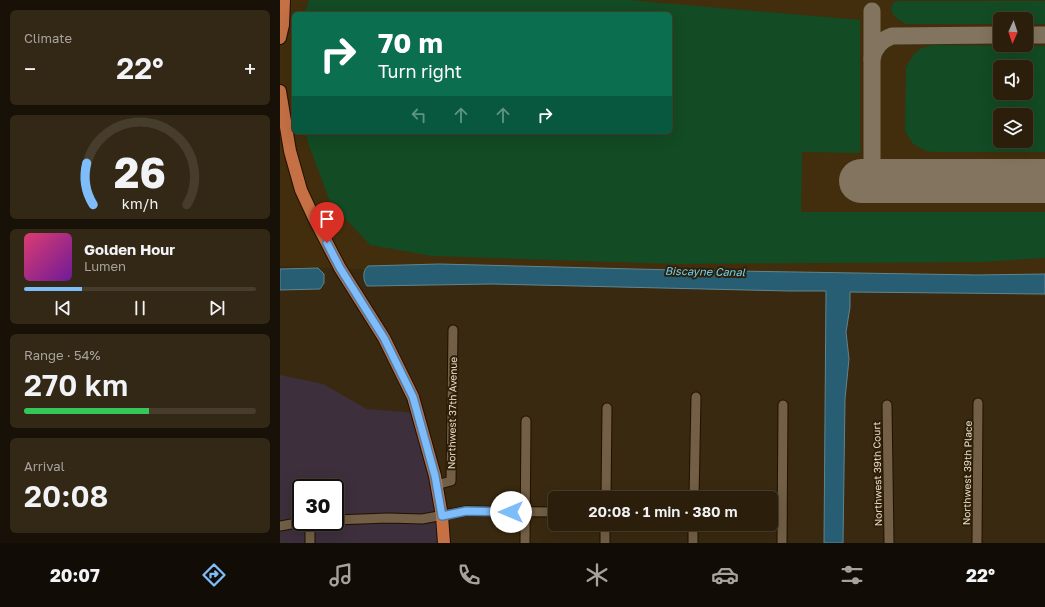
<!DOCTYPE html>
<html lang="en">
<head>
<meta charset="utf-8">
<style>
  body { margin:0; font-family:"Golos Text",sans-serif; background:#332715; color:#f1f3f6; height:100vh; display:flex; flex-direction:column; font-size:15px; white-space:nowrap }
  * { box-sizing:border-box; margin:0 }
  p { font-size:13px; color:#a6a29d }
  .icon { flex:none; width:22px; height:22px; fill:none; stroke:currentColor; stroke-width:2; stroke-linecap:round; stroke-linejoin:round }
  .map { position:relative; flex:1; overflow:hidden }
  .side { display:flex; flex-direction:column; gap:10px; padding:10px; background:#181107; width:280px }
  .side>* { flex:none }
  .hud { position:absolute; left:12px; top:12px; width:380px; height:122px; border-radius:6px; box-shadow:0 4px 16px #0002,0 0 0 1px #473d2d; background:#0b6e4f; color:#fff; overflow:hidden }
  .needle { width:26px; rotate:183deg }
  .fabs { position:absolute; left:713px; top:12px; display:grid; gap:8px }
  .fabs a { display:grid; place-items:center; width:40px; height:40px; border-radius:6px; background:#2b1f0c; box-shadow:0 4px 16px #0002,0 0 0 1px #473d2d; font-size:20px }
  .speed { position:absolute; left:12px; top:479px; display:flex; gap:8px; font-size:20px; font-weight:700; text-align:center }
  .speed>* { display:grid; place-content:center; width:52px; height:52px; border-radius:50%; background:#2b1f0c; box-shadow:0 4px 16px #0002,0 0 0 1px #473d2d; line-height:1 }
  .speed .limit { border:2px solid #111; border-radius:6px; background:#fff; color:#111 }
  .pin { position:absolute; display:grid; place-items:center; width:34px; height:34px; color:#fff; margin:-41px -17px; border-radius:50% 50% 50% 0; rotate:-45deg; box-shadow:0 0 4px #0007 }
  .pin .icon { rotate:45deg }
  .me { position:absolute; width:44px; margin:-22px; rotate:270deg; stroke-linejoin:round; filter:drop-shadow(0 0 3px #0008) }
  .turn { display:flex; align-items:center; gap:14px; height:84px; padding:0 20px; font-size:18px }
  .turn .icon { width:52px; height:52px; stroke-width:2.5 }
  .turn b { display:block; font-size:28px; line-height:34px }
  .lanes { display:flex; align-items:center; height:38px; padding:0 20px; background:#0003; justify-content:center; gap:20px; direction:ltr }
  .lanes .off { opacity:.35 }
  .big { font-size:30px; font-weight:600; line-height:1.1 }
  .side .tile { flex:1; display:flex; flex-direction:column; justify-content:center; gap:6px; min-width:0; padding:0 14px; border-radius:6px; background:#332715 }
  .side .dial { align-items:center; gap:0 }
  .dial svg { height:104px; overflow:visible; fill:none; stroke:#473d2d; stroke-width:7; stroke-linecap:round; text-anchor:middle }
  .dial text { fill:#f1f3f6; stroke:none }
  .song { display:flex; align-items:center; gap:12px }
  .cover { width:48px; height:48px; border-radius:6px; background:linear-gradient(135deg,hsl(340 70% 55%),hsl(280 70% 35%)) }
  .played { height:4px; border-radius:2px; background:linear-gradient(90deg,#7ebdf9 25%,#473d2d 25%) }
  .keys { display:flex; justify-content:space-around; direction:ltr }
  .heat { display:flex; justify-content:space-between; align-items:center; font-size:22px; direction:ltr }
  .charge { height:6px; border-radius:3px; background:linear-gradient(90deg,#34c759 54%,#473d2d 0) }
  .trip { position:absolute; left:268px; top:491px; width:230px; height:40px; border-radius:6px; background:#2b1f0c; box-shadow:0 4px 16px #0002,0 0 0 1px #473d2d; font-weight:600; line-height:40px; text-align:center }
  .menu { display:flex; height:64px; justify-content:space-around; align-items:center; background:#110c05; color:#a6a29d }
  .menu .icon { width:28px; height:28px }
  .menu .selected { color:#7ebdf9 }
  .menu b { font-size:18px; color:#f1f3f6 }
  main { display:flex; flex:1; min-height:0 }
  .map>svg:first-child { display:block }
</style>
</head>
<body>
<main>
<section class="side">
<div class="tile"><p>Climate</p>
<div class="heat"><a>−</a><b class="big">22°</b><a>+</a></div>
</div>
<div class="tile dial"><svg viewBox="0 0 100 80">
<path d="M14 69A42 42 0 1 1 86 69"/>
<path d="M14 69A42 42 0 0 1 9 37" stroke="#7ebdf9"/>
<text x="50" y="56" font-size="32" font-weight="700">26</text>
<text x="50" y="72" font-size="11">km/h</text>
</svg></div>
<div class="tile">
<div class="song"><i class="cover"></i><div><b>Golden Hour</b><p>Lumen</p></div></div>
<div class="played"></div>
<div class="keys"><svg class="icon" aria-label="previous" viewBox="0 0 24 24"><path d="M18 5L8 12l10 7zM5 5v14"/></svg><svg class="icon" aria-label="pause" viewBox="0 0 24 24"><path d="M8 5v14M16 5v14"/></svg><svg class="icon" aria-label="next" viewBox="0 0 24 24"><path d="M6 5l10 7-10 7zM19 5v14"/></svg></div>
</div>
<div class="tile"><p>Range · 54%</p><b class="big">270 km</b><div class="charge"></div></div>
<div class="tile"><p>Arrival</p><b class="big">20:08</b></div>
</section>
<div class="map">
<svg width="765" height="543" viewBox="0 0 765 543">
  <rect width="100%" height="100%" fill="#392910"/>
  <path fill="#422e0c" fill-rule="evenodd" d="M0,0h765v296l-765,-30zM14,14h376v118h-376zM720,19h26v26h-26zM720,67h26v26h-26zM720,115h26v26h-26z"/>
  <path fill="#3d2f3c" fill-rule="evenodd" d="M0,375l43,9 44,25 50,4 26,130h-163zM21,488h34v34h-34z"/>
  <g fill="#124b24" fill-rule="evenodd">
    <polygon points="29,0 349,0 580,20 580,153 522,152 521,212 765,212 765,258 703,262 395,264 152,256 90,245 50,202 28,143 26,132 390,132 390,14 24,14"/>
    <path d="M620,1h145v23h-19v-5h-26v5h-94c-9,-5 -20,-12 -12,-22z"/>
    <path d="M652,45l113,1v106h-112l-7,-1 -13,-7 -8,-13 1,-64 8,-13 6,-5zM720,67h26v26h-26zM720,115h26v26h-26z"/>
  </g>
  <g fill="#275e73" stroke="#60848e">
    <path d="M159,264l235,6 303,5 68,-1v20l-195,-2v15l-4,25 3,27 -4,40 -2,144h-19l2,-252h-37l-297,-7 -121,2h-4c-4,-6 -5,-15 1,-20z"/>
    <polygon points="38,268 44,274 44,283 40,289 0,290 0,269"/>
  </g>
  <g fill="none" stroke-linecap="round" stroke-linejoin="round">
    <g stroke="#82745f" stroke-width="17">
      <polyline points="592,11 592,181"/>
      <polyline points="746,35 765,35"/>
      <path d="M592,59c2,-12 9,-19 20,-23l108,-1"/>
    </g>
    <polyline stroke="#82745f" stroke-width="44" points="581,181 765,181"/>
    <g stroke="#201100" stroke-width="11">
      <g id="minor">
        <polyline points="607,405 609,543"/>
        <polyline points="156,485 171,481 173,330"/>
        <polyline points="326,498 327,408"/>
        <polyline points="414,498 416,397"/>
        <polyline points="491,515 502,515"/>
        <polyline points="55,520 108,518 142,519 186,511 275,512"/>
        <polyline points="0,526 22,522"/>
        <polyline points="30,543 30,522"/>
        <polyline points="245,543 246,421"/>
        <polyline points="325,543 325,524"/>
        <polyline points="413,543 413,524"/>
        <polyline points="502,543 503,405"/>
        <polyline points="697,543 698,403"/>
      </g>
    </g>
    <g stroke="#201100" stroke-width="14">
      <g id="major">
        <polyline points="0,38 3,25 4,0"/>
        <polyline points="0,91 10,151 21,190 34,218 60,268 104,338 133,397 155,476 162,516 164,543"/>
      </g>
    </g>
    <use href="#minor" stroke="#725f45" stroke-width="9"/>
    <use href="#major" stroke="#c57045" stroke-width="12"/>
  </g>
  <g fill="none" stroke-linecap="round" stroke-linejoin="round">
    <g stroke="#527ba2" stroke-width="10">
      <polyline id="route" points="47,243 60,268 104,338 133,397 155,476 162,516 186,511 231,512"/>
    </g>
    <use href="#route" stroke="#7ebdf9" stroke-width="7"/>
  </g>
  <g text-anchor="middle" dominant-baseline="central" stroke-width="4" stroke-linejoin="round" paint-order="stroke">
    <g font-size="10" fill="#e6dccd" stroke="#2f1f06">
      <text transform="translate(172 413) rotate(-89)">Northwest 37th Avenue</text>
      <text transform="translate(687 473) rotate(-89)">Northwest 39th Place</text>
      <text transform="translate(597 474) rotate(-91)">Northwest 39th Court</text>
    </g>
    <g font-size="11" font-style="italic" fill="#6ad4fd" stroke="#2f1f06">
      <text transform="translate(425 271) rotate(1)">Biscayne Canal</text>
    </g>
  </g>
</svg>
<div class="fabs">
<a><svg class="needle" viewBox="-14 -14 28 28"><path d="M0-13l5 13h-10z" fill="#e53935"/><path d="M0 13l5-13h-10z" fill="#a6a29d"/></svg></a>
<a><svg class="icon" aria-label="sound" viewBox="0 0 24 24"><path d="M4 9h4l5-4v14l-5-4H4zM17 9q2 3 0 6"/></svg></a>
<a><svg class="icon" aria-label="layers" viewBox="0 0 24 24"><path d="M12 4l9 5-9 5-9-5zM3 14l9 5 9-5"/></svg></a>
</div>
<div class="speed"><div class="limit">30</div></div>
<div class="pin" style="left:47px;top:243px;background:#d93025"><svg class="icon" aria-label="arrive" viewBox="0 0 24 24"><path d="M6 21V4h12l-3 4 3 4H6"/></svg></div>
<svg class="me" style="left:231px;top:512px" viewBox="-20 -20 40 40"><circle r="19" fill="#fff"/><path d="M0-13L10 11 0 6-10 11z" fill="#7ebdf9"/></svg>
<div class="trip">20:08 · 1 min · 380 m</div>
<div class="hud">
<div class="turn"><svg class="icon" aria-label="right" viewBox="0 0 24 24"><path d="M7 20v-9h11M14 6l5 5-5 5"/></svg><div><b>70 m</b>Turn right</div></div>
<div class="lanes"><svg class="icon off" aria-label="left" viewBox="0 0 24 24"><path d="M17 20v-9H6M10 6l-5 5 5 5"/></svg><svg class="icon off" aria-label="ahead" viewBox="0 0 24 24"><path d="M12 20V5M6 11l6-6 6 6"/></svg><svg class="icon off" aria-label="ahead" viewBox="0 0 24 24"><path d="M12 20V5M6 11l6-6 6 6"/></svg><svg class="icon" aria-label="right" viewBox="0 0 24 24"><path d="M7 20v-9h11M14 6l5 5-5 5"/></svg></div>
</div>
</div>
</main>
<nav class="menu">
<b>20:07</b>
<svg class="icon selected" aria-label="directions" viewBox="0 0 24 24"><path d="M12 3l9 9-9 9-9-9zM9 14v-3h6M13 9l2 2-2 2"/></svg>
<svg class="icon" aria-label="music" viewBox="0 0 24 24"><path d="M9 18V5l10-2v13"/><circle cx="6" cy="18" r="3"/><circle cx="16" cy="16" r="3"/></svg>
<svg class="icon" aria-label="phone" viewBox="0 0 24 24"><path d="M5 4h4l2 5-3 2q2 4 5 5l2-3 5 2v4C11 20 4 13 5 4z"/></svg>
<svg class="icon" aria-label="climate" viewBox="0 0 24 24"><path d="M12 3v18M4 7l16 10M4 17L20 7"/></svg>
<svg class="icon" aria-label="car" viewBox="0 0 24 24"><path d="M5 17H2v-5l4-1 3-4h7l3 4 3 1v5h-3M9 17h6M6 11h13"/><circle cx="7" cy="17" r="2"/><circle cx="17" cy="17" r="2"/></svg>
<svg class="icon" aria-label="filters" viewBox="0 0 24 24"><path d="M4 7h16M4 17h16"/><circle cx="9" cy="7" r="2"/><circle cx="15" cy="17" r="2"/></svg>
<b>22°</b>
</nav>
</body>
</html>
